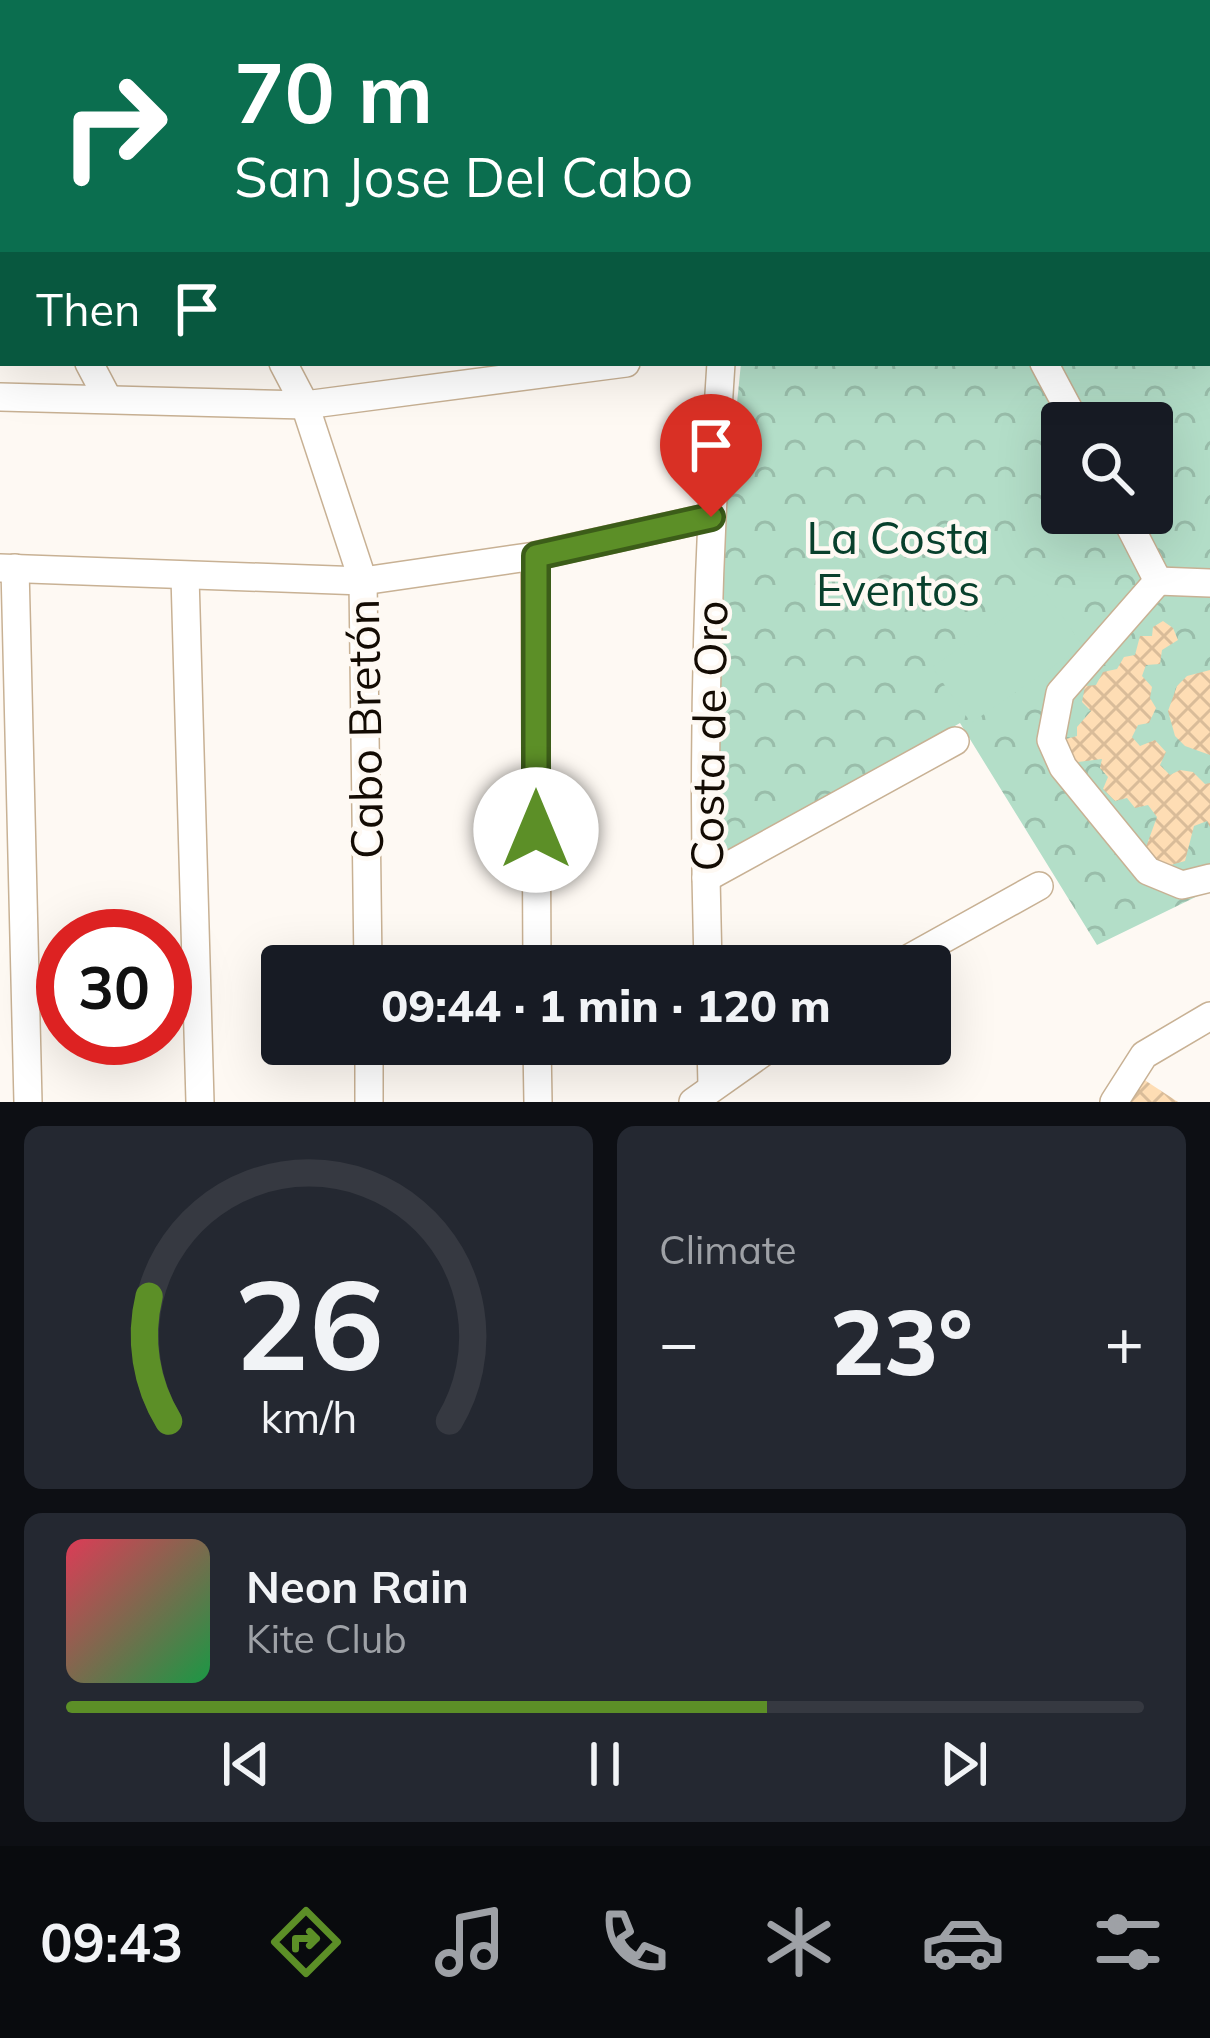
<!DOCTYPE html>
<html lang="en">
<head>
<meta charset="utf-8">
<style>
  body { margin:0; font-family:Mulish,sans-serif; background:#242831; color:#f1f3f6; height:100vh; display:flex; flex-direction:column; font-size:45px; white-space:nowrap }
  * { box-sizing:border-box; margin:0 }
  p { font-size:39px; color:#9ea1a6 }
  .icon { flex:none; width:66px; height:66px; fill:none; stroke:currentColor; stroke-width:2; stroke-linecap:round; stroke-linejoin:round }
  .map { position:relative; height:1102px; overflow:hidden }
  .details { display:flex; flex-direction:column; gap:24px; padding:24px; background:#0d0f14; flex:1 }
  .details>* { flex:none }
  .banner { position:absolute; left:0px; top:0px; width:1212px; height:366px; box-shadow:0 12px 48px #0002; background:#0b6e4f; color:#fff; overflow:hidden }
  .fabs { position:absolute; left:1041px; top:402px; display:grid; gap:24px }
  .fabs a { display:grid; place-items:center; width:132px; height:132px; border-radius:12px; background:#171b24; box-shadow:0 12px 48px #0002; font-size:60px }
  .speed { position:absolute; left:36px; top:909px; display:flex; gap:24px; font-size:60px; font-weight:700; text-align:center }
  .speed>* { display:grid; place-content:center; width:156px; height:156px; border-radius:50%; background:#171b24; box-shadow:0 12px 48px #0002; line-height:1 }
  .speed .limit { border:18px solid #d22; background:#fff; color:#111 }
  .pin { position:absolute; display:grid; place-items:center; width:102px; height:102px; color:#fff; margin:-123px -51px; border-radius:50% 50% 50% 0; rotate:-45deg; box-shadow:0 0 12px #0007 }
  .pin .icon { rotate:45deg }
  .me { position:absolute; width:132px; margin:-66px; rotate:0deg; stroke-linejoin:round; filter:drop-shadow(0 0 9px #0008) }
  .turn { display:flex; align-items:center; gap:42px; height:252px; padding:0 36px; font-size:54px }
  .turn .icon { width:156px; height:156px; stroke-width:2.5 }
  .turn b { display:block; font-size:84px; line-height:102px }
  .then { display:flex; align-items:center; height:114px; padding:0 36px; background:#0003; gap:24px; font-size:45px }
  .big { font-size:90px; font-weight:800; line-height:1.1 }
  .details .widget { flex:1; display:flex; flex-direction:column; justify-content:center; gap:18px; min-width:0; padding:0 42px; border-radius:18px; background:#242831 }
  .details .dial { align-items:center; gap:0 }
  .dial svg { height:312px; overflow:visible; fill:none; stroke:#363941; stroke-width:7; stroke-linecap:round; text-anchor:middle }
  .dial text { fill:#f1f3f6; stroke:none }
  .song { display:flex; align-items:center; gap:36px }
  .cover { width:144px; height:144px; border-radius:18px; background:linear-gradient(135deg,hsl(350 70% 55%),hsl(140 70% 35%)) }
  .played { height:12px; border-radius:6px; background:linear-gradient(90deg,#5c8f27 65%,#363941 65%) }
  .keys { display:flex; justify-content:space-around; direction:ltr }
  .heat { display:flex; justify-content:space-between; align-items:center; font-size:66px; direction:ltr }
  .details .tiles { flex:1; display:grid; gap:24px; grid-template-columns:1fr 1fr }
  .widget:last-child { grid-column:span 2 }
  .trip { position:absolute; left:261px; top:945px; width:690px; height:120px; border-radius:12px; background:#171b24; box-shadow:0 12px 48px #0002; font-weight:800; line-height:120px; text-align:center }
  .tab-bar { display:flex; height:192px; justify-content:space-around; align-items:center; background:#090b0e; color:#9ea1a6 }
  .tab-bar .icon { width:84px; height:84px }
  .tab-bar .current { color:#5c8f27 }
  .tab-bar b { font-size:54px; color:#f1f3f6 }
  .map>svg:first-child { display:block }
</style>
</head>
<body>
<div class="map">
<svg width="1210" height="1102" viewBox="0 0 1210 1102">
  <defs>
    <pattern id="park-crowns" width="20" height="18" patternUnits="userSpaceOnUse" patternTransform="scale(3)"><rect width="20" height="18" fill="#b3dec8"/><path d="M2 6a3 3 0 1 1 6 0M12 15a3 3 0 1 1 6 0" fill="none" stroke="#99bdaa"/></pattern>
    <pattern id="building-cross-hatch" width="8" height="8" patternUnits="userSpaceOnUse" patternTransform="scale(3)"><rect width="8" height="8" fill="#feddb4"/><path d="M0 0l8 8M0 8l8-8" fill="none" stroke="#d9bc99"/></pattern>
  </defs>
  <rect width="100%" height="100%" fill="#fef9f3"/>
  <path fill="url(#park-crowns)" fill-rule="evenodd" d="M1210,172v718l-113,55 -137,-222 -244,142 9,-341 16,-161h468zM1062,423h90v90h-90z"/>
  <polygon fill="#b3dec8" points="1044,590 1083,646 971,723 932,667"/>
  <g fill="url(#building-cross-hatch)">
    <polygon points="1163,621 1173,628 1178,640 1162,650 1160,664 1146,665 1142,676 1152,687 1150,698 1156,708 1149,723 1138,725 1132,737 1140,746 1155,740 1166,752 1160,765 1170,775 1180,770 1193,772 1205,784 1210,783 1210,827 1207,821 1194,826 1185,861 1160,868 1146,847 1157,817 1148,805 1135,808 1127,798 1115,801 1103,789 1108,777 1100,768 1102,759 1070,763 1062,757 1066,739 1077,736 1077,727 1091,711 1082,702 1085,686 1096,685 1103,672 1117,669 1124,657 1135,655 1140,636 1152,636 1153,627"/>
    <polygon points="1210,670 1210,755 1185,746 1175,736 1168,711 1177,686 1187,676"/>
    <polygon points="1143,1079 1178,1102 1128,1102"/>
  </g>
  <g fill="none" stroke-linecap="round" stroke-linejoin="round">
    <g stroke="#c8b194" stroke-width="30">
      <g id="minor">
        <polyline points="93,0 95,3"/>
        <polyline points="332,0 333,3"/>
        <polyline points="590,0 592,3"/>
        <polyline points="851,0 852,3"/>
        <polyline points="988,3 993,0"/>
        <polyline points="1209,145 1210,145"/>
        <polyline points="0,193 3,199"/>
        <polyline points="89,363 108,399"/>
        <polyline points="283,363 305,405 363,581 368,966"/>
        <polyline points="1044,363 1076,423"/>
        <polyline points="0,397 305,405 626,363"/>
        <polyline points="1123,513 1158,581"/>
        <polyline points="535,556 537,966"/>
        <polyline points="0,568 363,581 535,556 711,517"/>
        <polyline points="15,568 28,1102"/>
        <polyline points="185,576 200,1102"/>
        <polyline points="1158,581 1060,693 1051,740 1063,767 1148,871 1182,885 1210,878"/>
        <polyline points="1158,581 1210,583"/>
        <polyline points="706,878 955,741"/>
        <path d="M708,966c-6,-201 -1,-403 13,-603"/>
        <polyline points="895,966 1039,886"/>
        <polyline points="369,1044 369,1102"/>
        <polyline points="537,1044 538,1102"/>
        <polyline points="711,1044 712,1086"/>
        <polyline points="693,1102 775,1044"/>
        <polyline points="1114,1102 1144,1055 1210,1016"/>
      </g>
    </g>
    <use href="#minor" stroke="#fff" stroke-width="27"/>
  </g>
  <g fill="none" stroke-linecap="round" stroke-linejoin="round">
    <g stroke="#3c5d19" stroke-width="30">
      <polyline id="route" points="536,830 536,556 711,517"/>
    </g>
    <use href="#route" stroke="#5c8f27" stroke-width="21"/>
  </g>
  <g text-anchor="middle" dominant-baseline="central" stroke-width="9" stroke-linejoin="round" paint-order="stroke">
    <g font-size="45" fill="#08402c" stroke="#fef9f3">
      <text x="898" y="537">La Costa<tspan x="898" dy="52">Eventos</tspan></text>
    </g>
    <g font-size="45" fill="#130b03" stroke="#fef9f3">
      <text transform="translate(364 729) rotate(-91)">Cabo Bretón</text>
      <text transform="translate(708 736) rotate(-89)">Costa de Oro</text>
    </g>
  </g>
</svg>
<div class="fabs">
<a><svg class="icon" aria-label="search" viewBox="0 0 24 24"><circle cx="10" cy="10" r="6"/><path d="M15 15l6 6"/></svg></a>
</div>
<div class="speed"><div class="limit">30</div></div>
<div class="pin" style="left:711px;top:517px;background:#d93025"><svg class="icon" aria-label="arrive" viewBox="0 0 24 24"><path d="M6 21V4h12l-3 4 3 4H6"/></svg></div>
<svg class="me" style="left:536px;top:830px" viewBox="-20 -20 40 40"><circle r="19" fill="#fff"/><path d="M0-13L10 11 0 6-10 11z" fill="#5c8f27"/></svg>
<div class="trip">09:44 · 1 min · 120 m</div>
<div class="banner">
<div class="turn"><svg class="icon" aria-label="right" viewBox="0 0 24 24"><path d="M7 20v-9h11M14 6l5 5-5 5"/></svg><div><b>70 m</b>San Jose Del Cabo</div></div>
<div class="then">Then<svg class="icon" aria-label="arrive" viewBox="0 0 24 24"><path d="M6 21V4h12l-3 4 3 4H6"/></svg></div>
</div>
</div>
<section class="details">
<div class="tiles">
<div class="widget dial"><svg viewBox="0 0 100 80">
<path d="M14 69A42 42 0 1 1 86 69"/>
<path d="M14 69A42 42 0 0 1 9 37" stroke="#5c8f27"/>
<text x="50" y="56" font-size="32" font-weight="700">26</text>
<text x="50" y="72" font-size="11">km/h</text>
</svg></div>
<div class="widget"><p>Climate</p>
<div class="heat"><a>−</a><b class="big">23°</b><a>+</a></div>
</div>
<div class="widget">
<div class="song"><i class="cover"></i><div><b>Neon Rain</b><p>Kite Club</p></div></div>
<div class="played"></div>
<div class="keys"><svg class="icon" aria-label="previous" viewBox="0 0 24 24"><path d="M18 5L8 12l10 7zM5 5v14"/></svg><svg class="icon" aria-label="pause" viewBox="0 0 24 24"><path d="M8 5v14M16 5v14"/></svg><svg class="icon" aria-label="next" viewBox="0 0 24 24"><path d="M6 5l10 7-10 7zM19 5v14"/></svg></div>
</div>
</div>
</section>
<nav class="tab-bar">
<b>09:43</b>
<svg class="icon current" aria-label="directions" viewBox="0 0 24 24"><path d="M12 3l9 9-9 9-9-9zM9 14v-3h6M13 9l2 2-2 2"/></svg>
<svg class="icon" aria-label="music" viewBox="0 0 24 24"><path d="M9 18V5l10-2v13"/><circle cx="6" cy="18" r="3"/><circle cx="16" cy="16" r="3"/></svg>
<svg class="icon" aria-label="phone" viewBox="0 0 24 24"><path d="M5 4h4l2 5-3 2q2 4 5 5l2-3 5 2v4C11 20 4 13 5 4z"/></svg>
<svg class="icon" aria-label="climate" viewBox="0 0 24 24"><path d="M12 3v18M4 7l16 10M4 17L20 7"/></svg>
<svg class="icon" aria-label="car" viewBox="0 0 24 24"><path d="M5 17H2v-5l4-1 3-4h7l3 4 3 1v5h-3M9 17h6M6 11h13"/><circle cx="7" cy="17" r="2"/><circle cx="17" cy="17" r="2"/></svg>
<svg class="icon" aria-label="filters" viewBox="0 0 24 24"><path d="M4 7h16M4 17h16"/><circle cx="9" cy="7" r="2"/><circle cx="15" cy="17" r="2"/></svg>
</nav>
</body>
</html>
